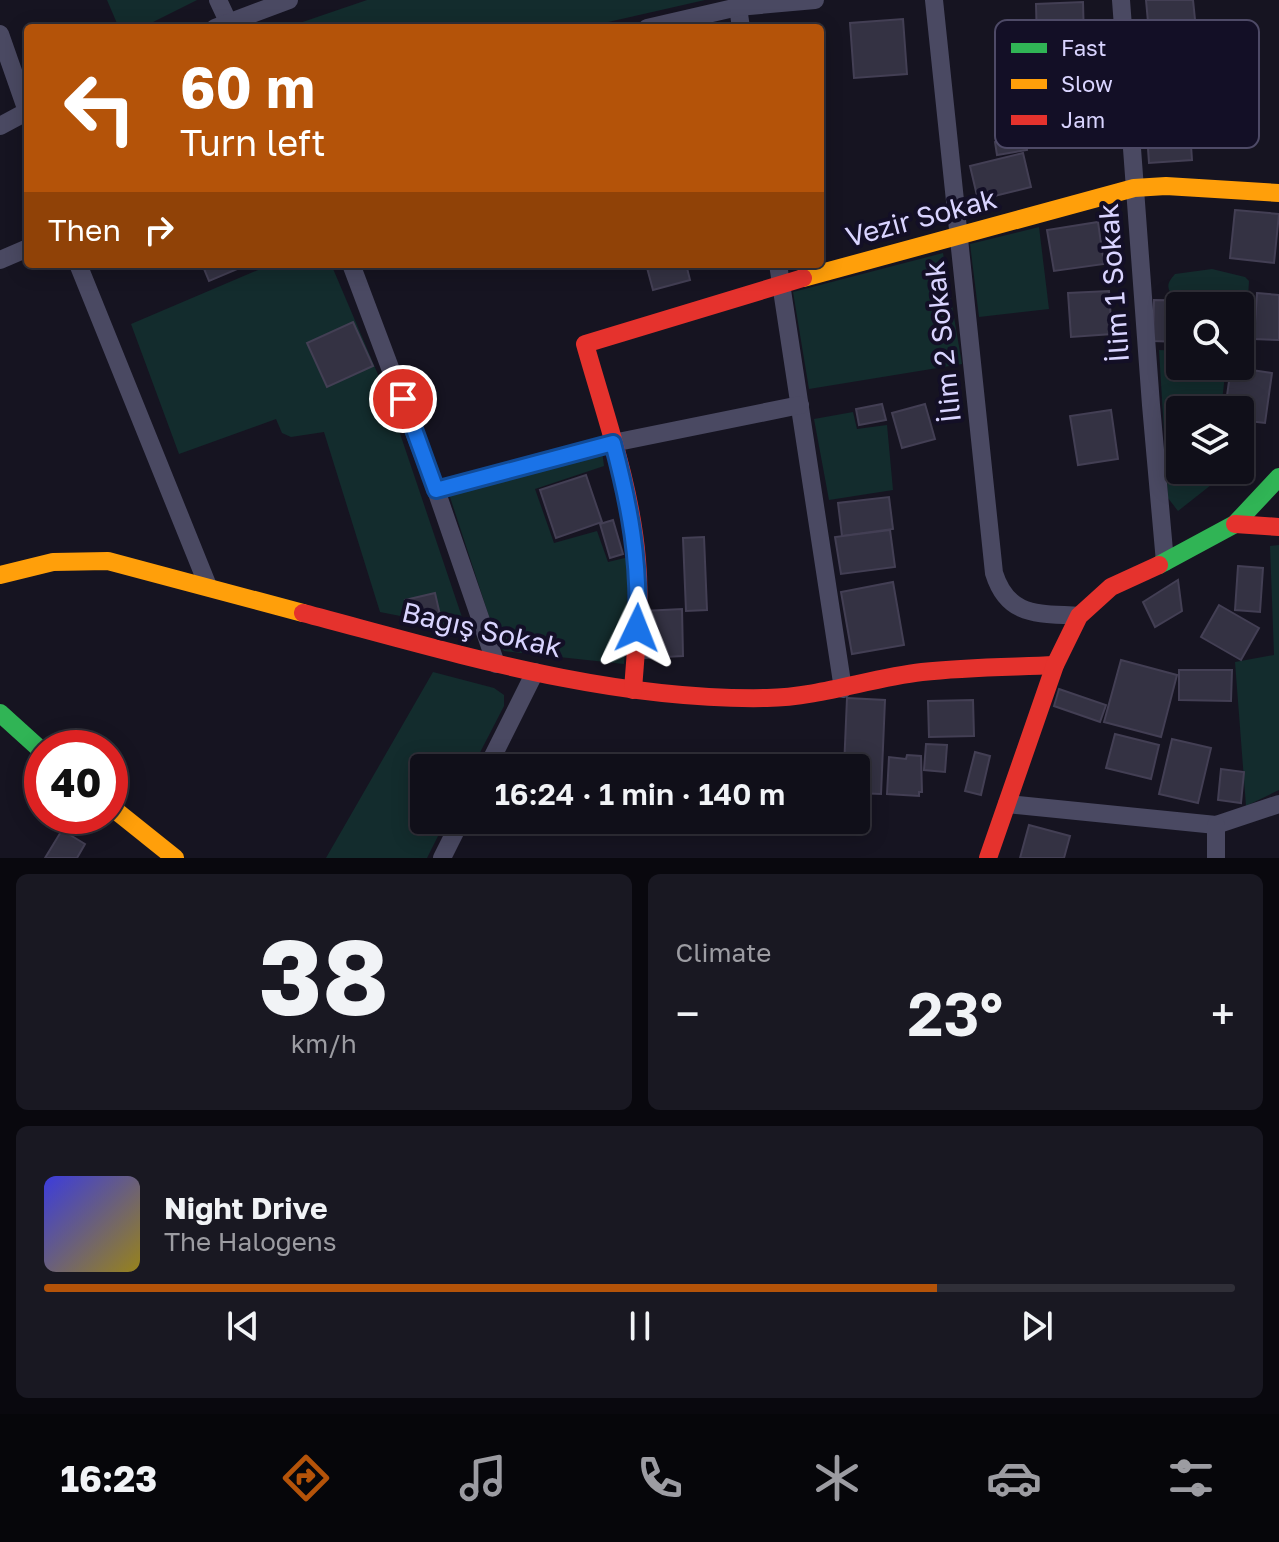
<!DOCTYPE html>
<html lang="en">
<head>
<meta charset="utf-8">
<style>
  body { margin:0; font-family:"Golos Text",sans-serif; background:#191822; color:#f1f3f6; height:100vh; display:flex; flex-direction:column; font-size:30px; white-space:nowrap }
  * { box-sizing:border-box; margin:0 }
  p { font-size:26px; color:#9c9ca2 }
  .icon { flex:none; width:44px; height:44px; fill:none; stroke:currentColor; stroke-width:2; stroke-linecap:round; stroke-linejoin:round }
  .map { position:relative; height:858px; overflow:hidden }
  .drawer { display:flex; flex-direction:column; gap:16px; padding:16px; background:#09080e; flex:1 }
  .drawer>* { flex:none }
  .banner { position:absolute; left:24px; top:24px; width:800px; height:244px; border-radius:8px; box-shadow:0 4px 20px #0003,0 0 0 2px #302f38; background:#b45309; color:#fff; overflow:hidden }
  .tools { position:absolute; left:1166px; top:292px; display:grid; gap:16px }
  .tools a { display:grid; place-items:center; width:88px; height:88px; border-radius:8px; background:#100f19; box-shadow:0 4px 20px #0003,0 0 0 2px #302f38; font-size:40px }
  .speed { position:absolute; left:24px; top:730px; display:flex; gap:16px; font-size:40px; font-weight:700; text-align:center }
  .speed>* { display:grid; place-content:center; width:104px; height:104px; border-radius:50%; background:#100f19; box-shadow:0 4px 20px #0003,0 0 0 2px #302f38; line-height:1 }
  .speed .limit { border:12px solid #d22; background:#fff; color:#111 }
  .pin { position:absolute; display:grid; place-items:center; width:68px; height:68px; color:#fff; margin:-34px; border:4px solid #fff; border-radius:50%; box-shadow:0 2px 8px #0007 }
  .me { position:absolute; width:88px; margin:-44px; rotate:2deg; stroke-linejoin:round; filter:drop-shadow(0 0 6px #0008) }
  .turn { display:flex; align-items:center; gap:28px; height:168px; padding:0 24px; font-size:36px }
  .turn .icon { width:104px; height:104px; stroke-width:2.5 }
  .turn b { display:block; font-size:56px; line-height:68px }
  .then { display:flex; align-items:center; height:76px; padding:0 24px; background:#0003; gap:16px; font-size:30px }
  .big { font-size:60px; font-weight:600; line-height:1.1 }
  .drawer .tile { flex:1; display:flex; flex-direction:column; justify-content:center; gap:12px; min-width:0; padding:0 28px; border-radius:12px; background:#191822 }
  .drawer .dial { align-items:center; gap:0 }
  .dial b { font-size:104px; line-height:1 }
  .song { display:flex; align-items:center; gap:24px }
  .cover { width:96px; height:96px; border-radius:12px; background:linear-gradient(135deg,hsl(240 70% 55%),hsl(50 70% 35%)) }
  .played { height:8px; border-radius:4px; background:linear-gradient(90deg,#b45309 75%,#302f38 75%) }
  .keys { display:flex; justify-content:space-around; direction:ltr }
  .heat { display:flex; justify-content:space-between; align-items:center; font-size:44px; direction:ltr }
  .drawer .tiles { flex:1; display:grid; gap:16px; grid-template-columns:1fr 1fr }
  .tile:last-child { grid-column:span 2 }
  .trip { position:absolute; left:410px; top:754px; width:460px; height:80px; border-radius:8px; background:#100f19; box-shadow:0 4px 20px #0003,0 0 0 2px #302f38; font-weight:600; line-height:80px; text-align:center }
  .menu { display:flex; height:128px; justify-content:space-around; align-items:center; background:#06060a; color:#9c9ca2 }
  .menu .icon { width:56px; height:56px }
  .menu .selected { color:#b45309 }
  .menu b { font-size:36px; color:#f1f3f6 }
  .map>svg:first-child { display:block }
</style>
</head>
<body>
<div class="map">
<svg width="1279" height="858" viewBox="0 0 1279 858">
  <rect width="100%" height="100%" fill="#161421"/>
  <g fill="#132c2d">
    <polygon points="107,0 197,0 141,28 119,28"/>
    <polygon points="367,0 705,0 582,28 285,28"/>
    <polygon points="1039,227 1049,309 979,317 970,244"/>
    <polygon points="943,253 962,364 809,389 793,292"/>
    <polygon points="272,264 331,264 388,398 466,629 380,612 324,432 291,437 282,433 276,419 179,454 131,324"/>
    <path d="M1212,269l33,8 4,4 -3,49 -6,13v-37h-19l-1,-6 -46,-6 -4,-2c-4,-8 0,-12 5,-18z"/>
    <polygon points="1159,350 1180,351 1180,366 1226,366 1221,410 1180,410 1180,470 1230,470 1178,511 1168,498"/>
    <polygon points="853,412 857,429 887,425 893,490 829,500 814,419"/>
    <polygon points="602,451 604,466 535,489 554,543 597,531 608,562 629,557 624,664 504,651 498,644 449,494"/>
    <polygon points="1279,545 1279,790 1246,806 1235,662 1274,655 1270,546"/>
    <polygon points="433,672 494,688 504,695 504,706 472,768 424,768 424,820 446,820 427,858 326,858"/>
  </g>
  <g fill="#343243" stroke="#433f54" stroke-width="2">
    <polygon points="1146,0 1193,0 1197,39 1150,44"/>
    <polygon points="1083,2 1084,41 1037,43 1036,4"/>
    <polygon points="903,19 907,74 854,78 850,23"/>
    <polygon points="1189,116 1192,160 1149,163 1146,120"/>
    <polygon points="1025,137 1027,150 997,155 995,142"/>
    <polygon points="1023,153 1031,187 978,200 970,166"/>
    <polygon points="1235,210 1279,214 1274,263 1230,258"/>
    <polygon points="1098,222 1104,264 1054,271 1047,230"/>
    <polygon points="202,264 246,264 247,265 209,281"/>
    <polygon points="646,264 686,264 690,280 653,290"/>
    <polygon points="1109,291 1112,334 1071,337 1068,293"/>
    <polygon points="1257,293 1279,295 1279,340 1254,339"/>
    <polygon points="1154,300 1218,301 1218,306 1180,306 1180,342 1153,341"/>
    <polygon points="353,322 373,366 327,387 307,343"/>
    <polygon points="1231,367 1272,373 1265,423 1240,420 1240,410 1225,410"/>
    <polygon points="882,404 886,420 859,425 856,409"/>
    <polygon points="925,404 935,439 902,448 892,413"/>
    <polygon points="1111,410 1118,459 1078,465 1070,416"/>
    <polygon points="586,475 602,522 556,538 540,490"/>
    <polygon points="889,497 893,529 842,536 838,503"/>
    <polygon points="613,520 623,554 610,558 600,524"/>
    <polygon points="890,530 895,567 841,574 835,537"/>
    <polygon points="704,537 707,610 686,611 683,538"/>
    <polygon points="1238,566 1263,568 1260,612 1235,610"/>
    <polygon points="1178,580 1182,611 1155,627 1143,602"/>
    <polygon points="893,582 904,645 852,654 841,592"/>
    <polygon points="435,593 440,615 410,622 405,600"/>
    <polygon points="1219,605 1259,628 1241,660 1201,637"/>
    <polygon points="682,609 683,656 645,658 643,611"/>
    <polygon points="1121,660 1177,675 1161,737 1104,722"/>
    <polygon points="1179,670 1232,670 1231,701 1179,700"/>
    <polygon points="1059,689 1106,705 1100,722 1054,706"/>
    <polygon points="847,698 885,700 881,794 856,793 856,768 844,768"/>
    <polygon points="973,700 974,736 929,737 928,701"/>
    <polygon points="1115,734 1159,745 1151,779 1106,768"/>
    <polygon points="1172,739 1211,748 1198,803 1159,794"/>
    <polygon points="926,744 947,745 945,772 924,770"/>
    <polygon points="975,752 990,756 981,795 965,791"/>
    <polygon points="907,755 921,756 922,792 919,792 919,796 887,794 889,757 906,759"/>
    <polygon points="1221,769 1244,772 1241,803 1218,800"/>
    <polygon points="1029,825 1070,836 1064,858 1020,858"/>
    <polygon points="62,830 85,844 77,858 45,858"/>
  </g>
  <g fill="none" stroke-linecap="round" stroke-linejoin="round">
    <g stroke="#4a4962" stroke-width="18">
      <polyline points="218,0 231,28"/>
      <polyline points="737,0 741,28"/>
      <path d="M934,0l60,573c14,45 45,40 85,43"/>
      <polyline points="1121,0 1151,405 1165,562"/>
      <polyline points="215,28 289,0"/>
      <polyline points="647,28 738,7 815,0"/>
      <polyline points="0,34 28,114"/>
      <polyline points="0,126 28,111"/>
      <polyline points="0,260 28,248"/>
      <polyline points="78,264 208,586"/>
      <polyline points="351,264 436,490 496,664"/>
      <polyline points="778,264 843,689"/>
      <polyline points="436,490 613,443 800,405"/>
      <polyline points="487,768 535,672"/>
      <polyline points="1007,804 1216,825 1279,804"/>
      <polyline points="442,858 461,820"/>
      <polyline points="1216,858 1216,825"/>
    </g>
    <g stroke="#30b455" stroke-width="18">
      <polyline points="1159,565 1235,524 1279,477"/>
      <polyline points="0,713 42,751"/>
    </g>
    <g stroke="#ff9f0a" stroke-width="18">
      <polyline points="803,278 1134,188 1166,186 1279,193"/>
      <polyline points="0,575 53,562 108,561 303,613"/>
      <polyline points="110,806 175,858"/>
    </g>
    <g stroke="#e5322d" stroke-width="18">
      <polyline points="1235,524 1279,527"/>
      <path d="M303,613c152,40 305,88 464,85 53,-1 103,-20 155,-26 44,-5 89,-5 133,-7"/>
      <path d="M633,690c3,-43 8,-87 4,-130 -6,-74 -32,-145 -52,-216l218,-66"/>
      <polyline points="988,858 1055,665 1079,616 1111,587 1159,565"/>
    </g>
  </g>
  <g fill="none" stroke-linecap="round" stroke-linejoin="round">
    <g stroke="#114b97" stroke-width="20">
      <path id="route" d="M403,399l33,91 177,-47c17,64 27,118 24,185"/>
    </g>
    <use href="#route" stroke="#1a73e8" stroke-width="14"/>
  </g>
  <g text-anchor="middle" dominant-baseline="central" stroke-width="8" stroke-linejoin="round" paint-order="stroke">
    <g font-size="28" fill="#d9d4ff" stroke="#130f26">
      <text transform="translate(921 217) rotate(-15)">Vezir Sokak</text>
      <text transform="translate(1113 283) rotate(-94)">İlim 1 Sokak</text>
      <text transform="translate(942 342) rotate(-96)">İlim 2 Sokak</text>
      <text transform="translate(482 629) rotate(13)">Bağış Sokak</text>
    </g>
  </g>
  <rect x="995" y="20" width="264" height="128" rx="12" fill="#130f26" stroke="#4e4a67" stroke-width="2"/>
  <rect x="1011" y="43" width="36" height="10" fill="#30b455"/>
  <rect x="1011" y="79" width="36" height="10" fill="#ff9f0a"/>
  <rect x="1011" y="115" width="36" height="10" fill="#e5322d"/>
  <g font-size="22" fill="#d9d4ff">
    <text x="1061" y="56">Fast</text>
    <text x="1061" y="92">Slow</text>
    <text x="1061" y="128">Jam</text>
  </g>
</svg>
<div class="tools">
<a><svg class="icon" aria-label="search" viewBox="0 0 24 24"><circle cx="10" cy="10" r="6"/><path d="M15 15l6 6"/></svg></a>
<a><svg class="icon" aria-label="layers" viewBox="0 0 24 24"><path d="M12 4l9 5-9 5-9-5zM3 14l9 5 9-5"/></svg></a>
</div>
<div class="speed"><div class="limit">40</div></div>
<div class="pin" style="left:403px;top:399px;background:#d93025"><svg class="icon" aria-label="arrive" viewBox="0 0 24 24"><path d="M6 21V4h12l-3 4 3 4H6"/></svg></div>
<svg class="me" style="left:637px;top:628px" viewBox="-20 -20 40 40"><path d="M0-17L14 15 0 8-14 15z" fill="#1a73e8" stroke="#fff" stroke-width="4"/></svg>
<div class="trip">16:24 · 1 min · 140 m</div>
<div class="banner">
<div class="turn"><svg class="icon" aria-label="left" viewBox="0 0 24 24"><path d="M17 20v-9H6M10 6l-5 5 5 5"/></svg><div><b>60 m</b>Turn left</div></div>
<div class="then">Then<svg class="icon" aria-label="right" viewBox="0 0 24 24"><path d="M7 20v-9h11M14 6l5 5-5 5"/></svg></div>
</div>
</div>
<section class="drawer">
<div class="tiles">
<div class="tile dial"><b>38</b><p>km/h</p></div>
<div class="tile"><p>Climate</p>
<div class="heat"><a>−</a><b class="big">23°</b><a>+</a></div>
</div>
<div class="tile">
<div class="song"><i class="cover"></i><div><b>Night Drive</b><p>The Halogens</p></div></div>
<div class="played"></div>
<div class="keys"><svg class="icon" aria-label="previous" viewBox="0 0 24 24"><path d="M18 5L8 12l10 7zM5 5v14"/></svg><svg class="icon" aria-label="pause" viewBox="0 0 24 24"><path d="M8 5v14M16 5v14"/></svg><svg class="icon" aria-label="next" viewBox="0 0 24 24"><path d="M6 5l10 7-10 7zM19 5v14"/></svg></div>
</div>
</div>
</section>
<nav class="menu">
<b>16:23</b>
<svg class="icon selected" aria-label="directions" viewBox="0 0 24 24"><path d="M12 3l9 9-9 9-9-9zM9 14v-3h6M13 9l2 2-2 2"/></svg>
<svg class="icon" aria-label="music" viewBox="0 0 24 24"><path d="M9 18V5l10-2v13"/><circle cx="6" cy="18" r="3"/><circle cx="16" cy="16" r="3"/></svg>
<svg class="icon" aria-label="phone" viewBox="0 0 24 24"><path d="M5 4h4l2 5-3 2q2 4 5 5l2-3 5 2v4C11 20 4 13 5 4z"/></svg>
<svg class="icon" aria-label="climate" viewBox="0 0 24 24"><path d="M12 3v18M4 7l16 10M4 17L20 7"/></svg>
<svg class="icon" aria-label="car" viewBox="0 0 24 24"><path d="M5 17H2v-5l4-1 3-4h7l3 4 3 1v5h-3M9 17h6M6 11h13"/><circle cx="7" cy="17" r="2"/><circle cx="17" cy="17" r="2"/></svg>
<svg class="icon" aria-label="filters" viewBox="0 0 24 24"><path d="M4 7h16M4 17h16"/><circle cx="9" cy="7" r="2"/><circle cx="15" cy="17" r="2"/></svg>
</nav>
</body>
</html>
